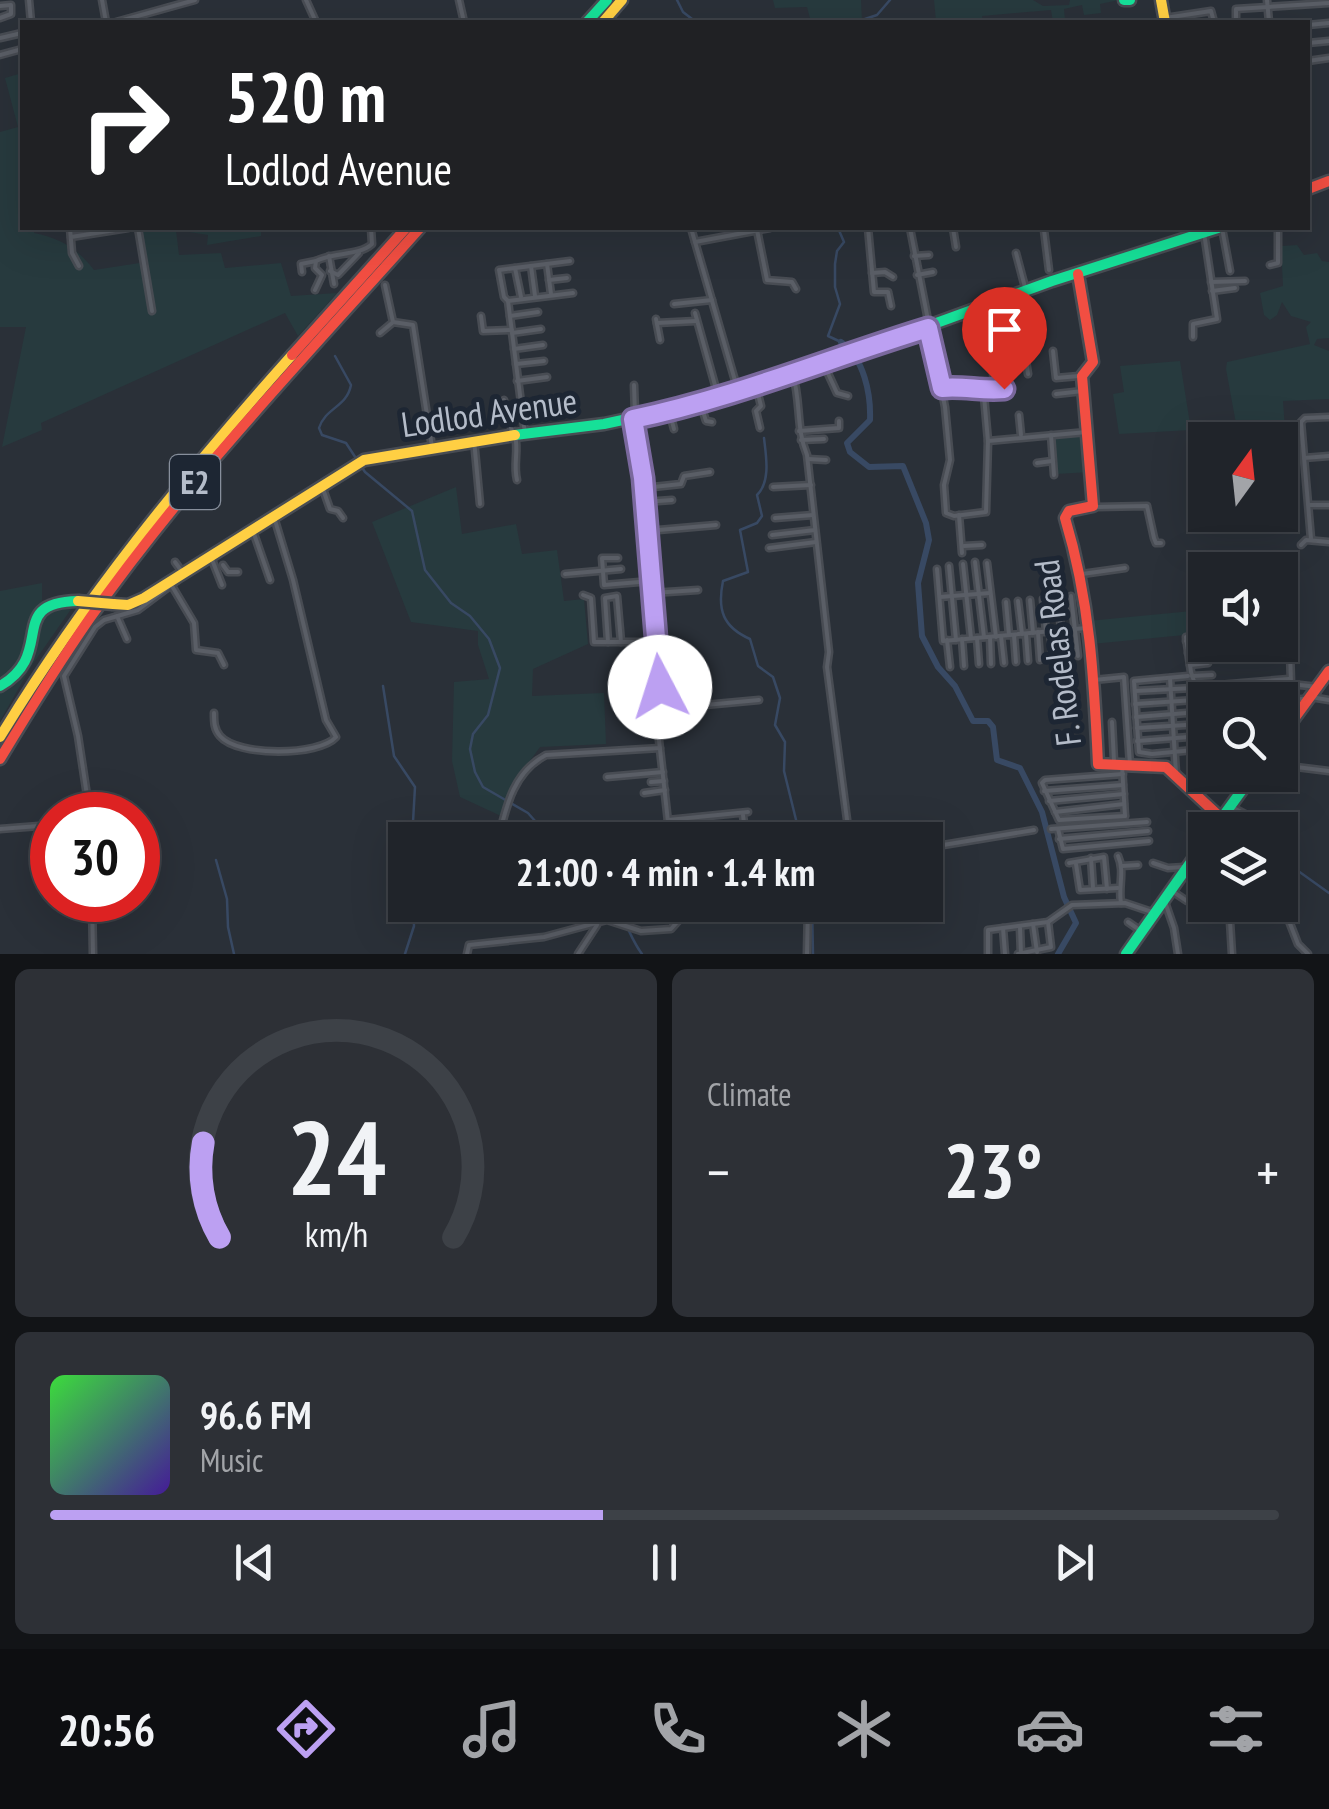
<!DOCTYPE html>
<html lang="en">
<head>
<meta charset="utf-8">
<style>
  body { margin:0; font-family:"PT Sans Narrow",sans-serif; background:#2d3036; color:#f1f3f6; height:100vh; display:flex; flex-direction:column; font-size:38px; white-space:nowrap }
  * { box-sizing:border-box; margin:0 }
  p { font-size:32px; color:#a2a4a8 }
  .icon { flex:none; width:55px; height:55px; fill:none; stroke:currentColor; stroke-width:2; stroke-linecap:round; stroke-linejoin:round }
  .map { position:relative; height:954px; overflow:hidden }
  .drawer { display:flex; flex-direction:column; gap:15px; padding:15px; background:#121417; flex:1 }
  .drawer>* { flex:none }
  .top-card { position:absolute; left:20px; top:20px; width:1290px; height:210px; border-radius:0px; box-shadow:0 10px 40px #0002,0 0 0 2px #3d4147; background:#202124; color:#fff; overflow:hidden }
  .needle { width:65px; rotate:15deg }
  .controls { position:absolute; left:1188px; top:422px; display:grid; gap:20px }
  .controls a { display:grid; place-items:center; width:110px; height:110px; border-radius:0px; background:#20242a; box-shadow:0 10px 40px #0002,0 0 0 2px #3d4147; font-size:50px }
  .speed { position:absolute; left:30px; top:792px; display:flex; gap:20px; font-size:50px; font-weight:700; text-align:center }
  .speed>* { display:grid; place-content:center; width:130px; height:130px; border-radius:50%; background:#20242a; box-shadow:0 10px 40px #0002,0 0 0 2px #3d4147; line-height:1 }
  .speed .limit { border:15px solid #d22; background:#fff; color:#111 }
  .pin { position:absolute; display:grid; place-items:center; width:85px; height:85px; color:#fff; margin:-102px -42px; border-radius:50% 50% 50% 0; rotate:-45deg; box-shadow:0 0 10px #0007 }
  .pin .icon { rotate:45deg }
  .me { position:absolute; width:110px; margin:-55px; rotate:355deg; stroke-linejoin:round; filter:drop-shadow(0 0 8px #0008) }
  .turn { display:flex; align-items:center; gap:35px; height:210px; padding:0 40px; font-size:45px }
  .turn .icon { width:130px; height:130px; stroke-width:2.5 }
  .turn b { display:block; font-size:70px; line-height:85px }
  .big { font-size:75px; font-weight:700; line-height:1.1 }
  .drawer .tile { flex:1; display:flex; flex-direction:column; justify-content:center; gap:15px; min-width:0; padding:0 35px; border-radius:15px; background:#2d3036 }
  .drawer .dial { align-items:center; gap:0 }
  .dial svg { height:260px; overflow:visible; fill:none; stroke:#3d4147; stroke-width:7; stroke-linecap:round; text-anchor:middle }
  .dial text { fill:#f1f3f6; stroke:none }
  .song { display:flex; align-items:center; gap:30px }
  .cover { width:120px; height:120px; border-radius:15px; background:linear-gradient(135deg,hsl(120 70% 55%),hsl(260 70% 35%)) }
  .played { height:10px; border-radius:5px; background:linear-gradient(90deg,#bca0f2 45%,#3d4147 45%) }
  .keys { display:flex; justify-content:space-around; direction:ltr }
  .heat { display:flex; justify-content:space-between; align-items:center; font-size:55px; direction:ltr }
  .drawer .tiles { flex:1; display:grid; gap:15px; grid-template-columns:1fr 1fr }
  .tile:last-child { grid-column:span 2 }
  .trip { position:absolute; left:388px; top:822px; width:555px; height:100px; border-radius:0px; background:#20242a; box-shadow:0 10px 40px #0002,0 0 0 2px #3d4147; font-weight:700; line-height:100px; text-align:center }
  .tabs { display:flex; height:160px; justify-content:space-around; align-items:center; background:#0d0e11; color:#a2a4a8 }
  .tabs .icon { width:70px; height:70px }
  .tabs .on { color:#bca0f2 }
  .tabs b { font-size:45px; color:#f1f3f6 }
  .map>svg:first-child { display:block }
</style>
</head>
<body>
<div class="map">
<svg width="1329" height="954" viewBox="0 0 1329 954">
  <rect width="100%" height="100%" fill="#2a3038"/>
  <g fill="#273a3e">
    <polygon points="773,0 861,0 862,22 811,22 807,7 775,8"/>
    <polygon points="934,0 1033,0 1043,6 1069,5 1070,0 1119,0 1100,4 1101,13 1084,15 1082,5 1064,9 1065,21 1070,22 1053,22 1051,10 982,16 983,22 939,22 936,21"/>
    <path d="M22,73v155h12v5c26,5 44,16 60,37l52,-8 -5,-34h120v8l-54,9 1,-10 -32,-5 3,25 42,-2 4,15 56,-5 10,33 46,-3 -39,43 -13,-23 -244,110 1,7 -40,17 24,-120h-26v-195l18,-5 -13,-49z"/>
    <polygon points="1297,245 1304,255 1317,253 1322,261 1329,262 1329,338 1317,339 1314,345 1329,351 1329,399 1283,401 1286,443 1239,440 1226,369 1227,362 1310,344 1306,327 1311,322 1291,316 1282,302 1277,315 1270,320 1264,315 1260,293 1283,286 1281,246"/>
    <polygon points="1180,361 1191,430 1119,434 1113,394 1124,392 1120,366"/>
    <polygon points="1087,435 1090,472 1056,474 1052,436"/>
    <polygon points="456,487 462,534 516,524 522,554 557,550 564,601 584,599 588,644 533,669 532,696 604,693 606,744 540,747 517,779 501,816 460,797 452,761 454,682 489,679 478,645 478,631 411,622 372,522"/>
    <polygon points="1205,579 1205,633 1092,644 1088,621 1202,610 1200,580"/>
    <polygon points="42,583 42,603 76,602 32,665 0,721 0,591"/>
  </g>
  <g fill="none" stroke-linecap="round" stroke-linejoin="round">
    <g stroke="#384963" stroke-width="2.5">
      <polyline points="677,0 683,12 696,22"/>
      <polyline points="856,22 877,15 890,0"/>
      <polyline points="838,228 844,242 837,251 835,264 835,287 840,304 828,336 841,342"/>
      <path d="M335,356l16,29c-4,22 -26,23 -32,43l3,7 24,8 19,29 47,39 13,59 26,33 19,13 19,23 11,29 -12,47 -15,19 -3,15 5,23 8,15 45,26 24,27"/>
      <path d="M764,438c2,18 7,43 -7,57l5,21 -5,7 -17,7 8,42 -25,9c-6,29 0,46 27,58l8,27 15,11 7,21 -5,27 10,17 -1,29 17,69"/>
      <polyline points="383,686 394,756 415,787 413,822 420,840"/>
      <polyline points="1208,780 1209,775"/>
      <polyline points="1233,827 1236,830"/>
      <polyline points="1280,858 1329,893"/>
      <polyline points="216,860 227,899 228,927 234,954"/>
      <path d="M612,905c15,14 17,32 30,49"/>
      <polyline points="812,905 813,954"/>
      <polyline points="405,954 414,926 413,905"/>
    </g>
    <path stroke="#384963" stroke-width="6" d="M841,342c23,16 30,52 29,78l-23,23 3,9 19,15 34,-1 23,57 3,17 -11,43 4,53 16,31 17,19 18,35h15l5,6 4,33 23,8 22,44 22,85 12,26 -18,31"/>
    <g stroke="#484c53" stroke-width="9">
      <g id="street">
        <polyline points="29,0 31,22"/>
        <polyline points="102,0 106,22"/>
        <polyline points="306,0 316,22"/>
        <polyline points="459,0 464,22"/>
        <polyline points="1267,0 1269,22"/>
        <polyline points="0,6 11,5 11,14 0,18"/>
        <polyline points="1165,18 1211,11 1214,22"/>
        <polyline points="116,22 195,0"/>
        <polyline points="1236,22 1236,9 1329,3"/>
        <polyline points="1308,25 1329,23"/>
        <polyline points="0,38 22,33"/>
        <polyline points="1308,43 1329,41"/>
        <polyline points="0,55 22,49"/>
        <polyline points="1308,61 1329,58"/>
        <polyline points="70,228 72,253 79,266"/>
        <polyline points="138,228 152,311"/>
        <polyline points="691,228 738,391"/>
        <polyline points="868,228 874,292 888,292 891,306"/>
        <polyline points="910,228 945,407 950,460 944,485 946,513 954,516 986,512 988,441 984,396 973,387 942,387"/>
        <polyline points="953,228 956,247"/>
        <polyline points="1222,228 1230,271"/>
        <polyline points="757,230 767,280 792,282 796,289"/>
        <polyline points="1044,230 1049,270"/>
        <polyline points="71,237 128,228"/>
        <polyline points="695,242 770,228"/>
        <polyline points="1016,253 1026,291"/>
        <polyline points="329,256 334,284"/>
        <polyline points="914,256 929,255"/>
        <polyline points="547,264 551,294"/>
        <polyline points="1270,265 1278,263 1278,228"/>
        <polyline points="531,266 535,296"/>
        <polyline points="515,268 521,297"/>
        <polyline points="330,271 338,275 359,253"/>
        <polyline points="302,272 301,264 316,261"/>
        <polyline points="872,273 885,272 893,277"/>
        <polyline points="917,275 933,272"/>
        <polyline points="549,280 567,278"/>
        <polyline points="1211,282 1245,281"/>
        <polyline points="385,285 393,322 413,325 432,447"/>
        <path d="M315,290l7,-15 -7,-7 1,-7c17,-9 43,-5 56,-17l-1,-16"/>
        <polyline points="1212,291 1235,288"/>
        <polyline points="1006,298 1022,335 1028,374"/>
        <polyline points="508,301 573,293"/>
        <polyline points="674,304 712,300"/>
        <polyline points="695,313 718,396"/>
        <polyline points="481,316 483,331 512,330"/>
        <polyline points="510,316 538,312"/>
        <polyline points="656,319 660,340"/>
        <polyline points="657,323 696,321"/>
        <polyline points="380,333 392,323"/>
        <polyline points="512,333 541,329"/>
        <polyline points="1193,337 1193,324 1217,319 1204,233"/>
        <polyline points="514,349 543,345"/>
        <polyline points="992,351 994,390"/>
        <polyline points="1053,351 1056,378 1079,376"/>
        <polyline points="516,364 544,361"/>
        <polyline points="825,367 837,393 848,396"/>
        <path d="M793,375c8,27 3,54 14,80l22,197 -2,15 21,160 17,1 4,12"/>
        <polyline points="517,381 547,377"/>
        <polyline points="634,385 635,414"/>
        <polyline points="756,386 761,406 756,411 760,428"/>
        <polyline points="984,392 1004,389"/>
        <polyline points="1056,394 1083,391"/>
        <polyline points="504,400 513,435"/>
        <polyline points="700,402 706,421 712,422"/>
        <polyline points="669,410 674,429"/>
        <polyline points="1019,415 1021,435"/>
        <polyline points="633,419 643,478 660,687 657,722 670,840"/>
        <polyline points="799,431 839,428 839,421"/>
        <polyline points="525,434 508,301 504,297 499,270 570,261"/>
        <path d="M515,435c4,17 -2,28 2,45"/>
        <polyline points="1051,435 1054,475"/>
        <polyline points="474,440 480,504"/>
        <polyline points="801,440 824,439"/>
        <polyline points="988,441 1087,432"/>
        <polyline points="1304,458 1329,456"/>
        <polyline points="808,459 826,460"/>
        <polyline points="1037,463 1052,461"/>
        <polyline points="773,487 811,485"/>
        <polyline points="644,488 681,484 684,476 710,472"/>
        <polyline points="323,489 330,509 338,511 343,518"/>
        <polyline points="644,502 672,500"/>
        <polyline points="1309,505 1329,505"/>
        <polyline points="1096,507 1147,506 1154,538 1156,543 1161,543"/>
        <polyline points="959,515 962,553"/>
        <polyline points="775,518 813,515"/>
        <polyline points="253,531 270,580"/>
        <polyline points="647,531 716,525"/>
        <polyline points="772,535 815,530"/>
        <polyline points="1311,539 1301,422 1305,418 1329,417"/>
        <polyline points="1301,545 1306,540 1329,542"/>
        <polyline points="964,546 982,545"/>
        <polyline points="769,548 816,542"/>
        <polyline points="211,557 222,585"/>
        <polyline points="618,558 602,558 604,585 651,581"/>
        <polyline points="175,562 183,573"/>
        <polyline points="975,562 984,637"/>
        <polyline points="987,563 996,637"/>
        <polyline points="963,564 971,638"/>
        <polyline points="223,565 228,572 238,572"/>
        <polyline points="949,566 956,640"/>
        <polyline points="937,569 943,641 1086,628"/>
        <polyline points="565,574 621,569"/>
        <polyline points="1082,574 1125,568"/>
        <polyline points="172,586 194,623 196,650 218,653 224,665"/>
        <polyline points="652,593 698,590"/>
        <polyline points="583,595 591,598 594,642 657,642"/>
        <polyline points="1071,596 1078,656"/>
        <polyline points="940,597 990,593"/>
        <polyline points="1058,597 1061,630"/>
        <polyline points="1043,599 1046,632"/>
        <polyline points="1030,600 1033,633"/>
        <polyline points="1018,601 1022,634"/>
        <polyline points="1006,602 1009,635"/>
        <polyline points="117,616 127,639"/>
        <polyline points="1289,617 1291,684 1318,687"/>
        <polyline points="1062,630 1066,658"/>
        <polyline points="1050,631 1053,659"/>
        <polyline points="1038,632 1040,660"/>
        <polyline points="1026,634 1028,661"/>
        <polyline points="1014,635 1016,662"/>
        <polyline points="1001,636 1004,663"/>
        <polyline points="990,637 991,664"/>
        <polyline points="1186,637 1191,672 1203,709"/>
        <polyline points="977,638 979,664"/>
        <polyline points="962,639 964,666"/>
        <polyline points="947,640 950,667"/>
        <polyline points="1186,641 1205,639"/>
        <polyline points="608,642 605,598 617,596 621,642"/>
        <polyline points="1188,653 1208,652"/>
        <polyline points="1190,665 1208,663"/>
        <polyline points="659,670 696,668 705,705 759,700"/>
        <polyline points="1188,676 1134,681 1139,752 1152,754 1204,749"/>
        <polyline points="1192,676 1212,675"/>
        <polyline points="1170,678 1176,773"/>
        <polyline points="1094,680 1124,677 1130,765"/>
        <polyline points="1219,685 1289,679"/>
        <polyline points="1135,691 1213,687"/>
        <polyline points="1223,693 1269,689 1274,700 1305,699"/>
        <polyline points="1311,697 1329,700"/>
        <polyline points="1200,700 1215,699"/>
        <polyline points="1135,704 1195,700"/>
        <polyline points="1280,708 1298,708"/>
        <path d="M214,713c0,9 0,16 6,23 18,21 99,20 116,1l-10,-17 -33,-140 -19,-63"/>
        <polyline points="1136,717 1199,712"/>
        <polyline points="1112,722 1114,761"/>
        <polyline points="1137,728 1202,724"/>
        <polyline points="1137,741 1202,736"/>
        <polyline points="1280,765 1329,771"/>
        <polyline points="1122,766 1125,816"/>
        <polyline points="1123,774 1045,780 1042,783 1059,820 1125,816"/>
        <polyline points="607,777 663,772"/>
        <polyline points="651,782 664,781"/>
        <polyline points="1044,791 1123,785"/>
        <polyline points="644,793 665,790"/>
        <polyline points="1049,801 1124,794"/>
        <polyline points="1230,806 1275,830"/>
        <polyline points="1055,812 1124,804"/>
        <polyline points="90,815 78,736 64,676 95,627 104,620 138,610 178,580"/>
        <polyline points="743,815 746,840"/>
        <polyline points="668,820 748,812"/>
        <polyline points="1219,821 1231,830"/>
        <polyline points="0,829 52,825"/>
        <polyline points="1051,829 1147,822"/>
        <polyline points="1058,829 1063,849 1149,841"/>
        <polyline points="1059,839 1148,831"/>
        <path d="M498,840c8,-33 15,-68 48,-85l114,-7"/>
        <polyline points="840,840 849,829"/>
        <polyline points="925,848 1034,830"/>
        <path d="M1118,856c7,15 0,31 3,47"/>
        <polyline points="1091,858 1093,888"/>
        <polyline points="1069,863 1104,857 1107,889"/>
        <polyline points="1153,863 1168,868 1184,867"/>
        <polyline points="1076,864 1080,890 1118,888"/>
        <polyline points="1122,866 1138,865"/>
        <polyline points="1172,891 1187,901"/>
        <polyline points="1280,898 1298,944 1308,954"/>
        <polyline points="92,900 93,954"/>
        <polyline points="1165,902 1174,928 1178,954"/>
        <polyline points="1229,905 1232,954"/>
        <polyline points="1128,922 1141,931"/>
        <polyline points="1033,924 1037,952"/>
        <polyline points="1003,928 1005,954"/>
        <polyline points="1020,928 1021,954"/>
        <polyline points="467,954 469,945 544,937 607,920 641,931 671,929 679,920 678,905"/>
        <polyline points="578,954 597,925"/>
        <polyline points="807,954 808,905"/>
        <polyline points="988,954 988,930 1048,922 1072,905 1125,903 1152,912"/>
        <polyline points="1018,954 1051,947 1048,922"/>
      </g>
    </g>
    <g stroke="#484c53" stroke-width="15">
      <g id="fast">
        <polyline points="1124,0 1130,0"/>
        <polyline points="587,22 607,0"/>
        <polyline points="515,435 604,424 669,410 793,375 1052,281 1218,228"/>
        <path d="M0,686c57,-33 5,-84 78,-85"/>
        <polyline points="1213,830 1253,775"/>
        <polyline points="1126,954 1205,842"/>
      </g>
    </g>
    <g stroke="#484c53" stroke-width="15">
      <g id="slow">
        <polyline points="1161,0 1165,22"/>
        <polyline points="603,22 622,0"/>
        <polyline points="113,604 128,605 144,598 364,460 515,435"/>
        <path d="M0,737c84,-138 184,-261 292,-382"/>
      </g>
    </g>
    <g stroke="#484c53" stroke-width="15">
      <g id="jam">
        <polyline points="1308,189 1329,181"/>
        <path d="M1078,274l15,88 -11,14 11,130 -24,5 -4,7c25,83 29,160 33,246l68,3 55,51"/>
        <polyline points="292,355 406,228"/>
        <polyline points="1280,738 1329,671"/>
        <path d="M0,759c29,-48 58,-95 90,-141 98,-139 217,-263 330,-390"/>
      </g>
    </g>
    <use href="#street" stroke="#5a5e66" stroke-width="4"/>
    <use href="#fast" stroke="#16e098" stroke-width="10"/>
    <use href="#slow" stroke="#ffcf43" stroke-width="10"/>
    <use href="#jam" stroke="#f24e42" stroke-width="10"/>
    <g stroke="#484c53" stroke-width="15" stroke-linecap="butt">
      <polyline id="slow-bridge" points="78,601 113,604"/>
    </g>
    <use href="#slow-bridge" stroke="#ffcf43" stroke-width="10"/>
  </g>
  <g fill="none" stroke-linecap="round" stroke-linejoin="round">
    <g stroke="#7a689d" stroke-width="25">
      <path id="route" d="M660,687l-17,-209 -10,-59c101,-21 197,-61 295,-91l14,60c22,-2 40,3 62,1"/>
    </g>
    <use href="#route" stroke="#bca0f2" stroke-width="18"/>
  </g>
  <g text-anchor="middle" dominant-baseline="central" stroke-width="10" stroke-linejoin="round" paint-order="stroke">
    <rect fill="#1d2633" stroke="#878f9c" stroke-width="2.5" x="170" y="455" width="50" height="54" rx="8"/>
    <g font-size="32" font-weight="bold" fill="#b4bcc9">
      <text x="195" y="482">E2</text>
    </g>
    <g font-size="35" fill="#b4bcc9" stroke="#1d2633">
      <text transform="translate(489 412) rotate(-8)">Lodlod Avenue</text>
      <text transform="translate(1057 653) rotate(-97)">F. Rodelas Road</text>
    </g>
  </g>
</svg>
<div class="controls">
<a><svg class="needle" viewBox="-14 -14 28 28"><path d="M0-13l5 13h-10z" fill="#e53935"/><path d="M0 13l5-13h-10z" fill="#a2a4a8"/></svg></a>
<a><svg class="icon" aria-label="sound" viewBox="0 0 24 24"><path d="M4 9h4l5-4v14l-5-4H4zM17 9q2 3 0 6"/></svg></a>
<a><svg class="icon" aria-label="search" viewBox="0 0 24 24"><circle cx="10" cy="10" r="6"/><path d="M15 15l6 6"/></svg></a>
<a><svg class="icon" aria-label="layers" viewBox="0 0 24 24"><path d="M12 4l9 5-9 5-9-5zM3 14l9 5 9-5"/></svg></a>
</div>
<div class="speed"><div class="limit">30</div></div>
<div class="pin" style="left:1004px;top:389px;background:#d93025"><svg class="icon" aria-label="arrive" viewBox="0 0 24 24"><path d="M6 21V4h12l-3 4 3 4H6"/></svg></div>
<svg class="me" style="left:660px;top:687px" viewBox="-20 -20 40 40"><circle r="19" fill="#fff"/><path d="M0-13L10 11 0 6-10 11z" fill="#bca0f2"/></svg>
<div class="trip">21:00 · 4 min · 1.4 km</div>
<div class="top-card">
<div class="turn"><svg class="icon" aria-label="right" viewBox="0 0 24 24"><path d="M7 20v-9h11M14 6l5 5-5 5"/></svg><div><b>520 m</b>Lodlod Avenue</div></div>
</div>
</div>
<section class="drawer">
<div class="tiles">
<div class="tile dial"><svg viewBox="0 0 100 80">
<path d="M14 69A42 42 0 1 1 86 69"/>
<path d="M14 69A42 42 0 0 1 9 40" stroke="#bca0f2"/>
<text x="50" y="56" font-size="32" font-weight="700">24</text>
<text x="50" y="72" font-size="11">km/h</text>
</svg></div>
<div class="tile"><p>Climate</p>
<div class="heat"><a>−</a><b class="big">23°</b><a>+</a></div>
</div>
<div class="tile">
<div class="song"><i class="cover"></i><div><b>96.6 FM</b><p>Music</p></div></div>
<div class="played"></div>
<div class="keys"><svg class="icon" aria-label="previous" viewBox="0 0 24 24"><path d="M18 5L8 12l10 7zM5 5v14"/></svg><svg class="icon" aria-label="pause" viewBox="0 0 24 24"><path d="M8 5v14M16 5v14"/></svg><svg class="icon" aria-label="next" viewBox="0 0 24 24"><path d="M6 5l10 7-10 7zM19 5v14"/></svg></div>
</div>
</div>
</section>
<nav class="tabs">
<b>20:56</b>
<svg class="icon on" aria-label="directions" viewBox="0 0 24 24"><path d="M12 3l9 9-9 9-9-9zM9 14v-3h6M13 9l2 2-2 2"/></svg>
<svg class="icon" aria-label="music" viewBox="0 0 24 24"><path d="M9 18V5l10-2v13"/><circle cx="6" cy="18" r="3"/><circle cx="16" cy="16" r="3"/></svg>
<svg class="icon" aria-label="phone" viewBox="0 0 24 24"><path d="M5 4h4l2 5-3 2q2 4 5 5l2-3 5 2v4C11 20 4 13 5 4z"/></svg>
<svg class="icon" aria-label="climate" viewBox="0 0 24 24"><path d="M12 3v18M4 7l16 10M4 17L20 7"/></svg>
<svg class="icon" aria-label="car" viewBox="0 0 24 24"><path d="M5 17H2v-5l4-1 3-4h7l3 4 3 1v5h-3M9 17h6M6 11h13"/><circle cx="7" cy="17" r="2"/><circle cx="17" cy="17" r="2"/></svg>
<svg class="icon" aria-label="filters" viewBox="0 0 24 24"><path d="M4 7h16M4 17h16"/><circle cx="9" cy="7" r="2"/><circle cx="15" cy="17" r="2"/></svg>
</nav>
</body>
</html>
